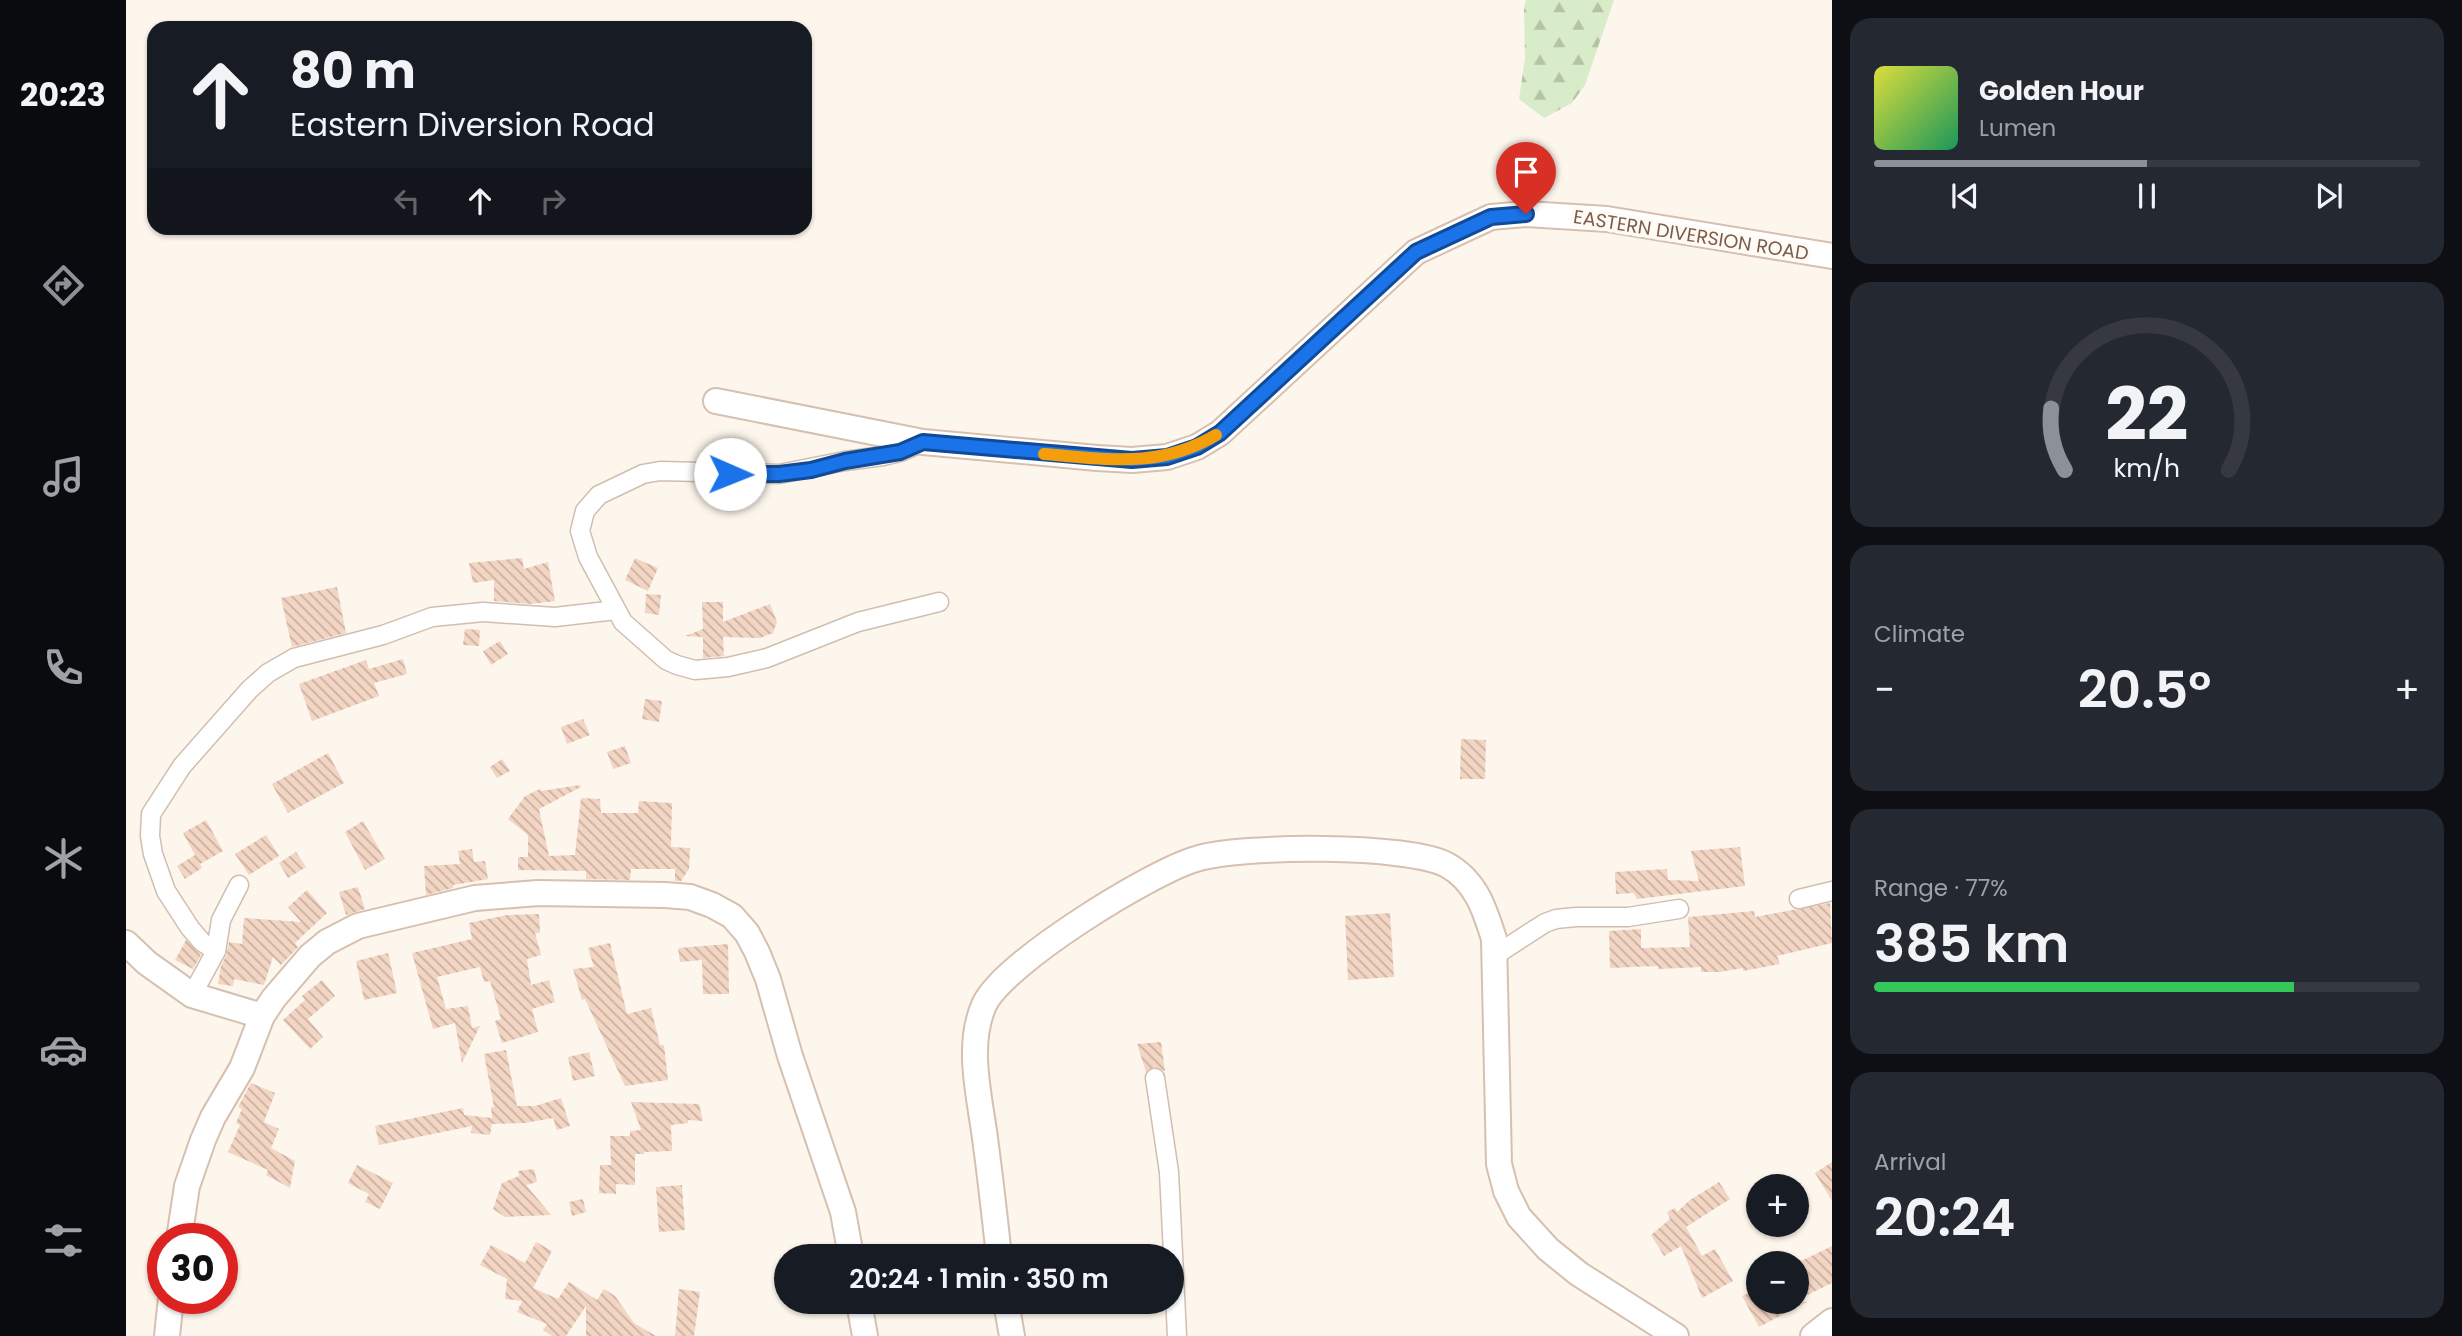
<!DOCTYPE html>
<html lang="en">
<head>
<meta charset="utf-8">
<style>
  body { margin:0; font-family:Poppins,sans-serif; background:#242831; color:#f1f3f6; height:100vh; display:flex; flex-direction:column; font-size:26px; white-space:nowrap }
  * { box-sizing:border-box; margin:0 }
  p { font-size:23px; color:#9ea1a6 }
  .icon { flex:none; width:38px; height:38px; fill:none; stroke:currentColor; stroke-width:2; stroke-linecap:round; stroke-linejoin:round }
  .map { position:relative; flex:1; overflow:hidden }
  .sheet { display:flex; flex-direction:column; gap:18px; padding:18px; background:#0d0f14; width:630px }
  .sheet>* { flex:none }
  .top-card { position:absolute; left:21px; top:21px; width:665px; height:214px; border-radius:21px; box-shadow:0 2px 5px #0004; background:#171b24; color:#f1f3f6; overflow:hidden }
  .tools { position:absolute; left:1620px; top:1174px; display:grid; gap:14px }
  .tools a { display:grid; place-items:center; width:63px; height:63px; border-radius:50%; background:#171b24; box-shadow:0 2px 5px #0004; font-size:35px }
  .speed { position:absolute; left:21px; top:1223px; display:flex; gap:14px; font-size:35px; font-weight:700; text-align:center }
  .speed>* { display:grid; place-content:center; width:91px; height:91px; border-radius:50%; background:#171b24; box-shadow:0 2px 5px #0004; line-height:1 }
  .speed .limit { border:10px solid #d22; background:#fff; color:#111 }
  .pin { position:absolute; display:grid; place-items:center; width:60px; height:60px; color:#fff; margin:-72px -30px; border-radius:50% 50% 50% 0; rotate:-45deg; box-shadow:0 0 7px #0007 }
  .pin .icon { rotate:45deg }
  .me { position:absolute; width:77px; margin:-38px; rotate:91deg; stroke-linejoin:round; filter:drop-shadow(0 0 5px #0008) }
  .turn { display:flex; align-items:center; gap:24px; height:147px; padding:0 28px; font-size:32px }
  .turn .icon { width:91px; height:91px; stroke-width:2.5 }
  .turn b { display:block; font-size:49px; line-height:60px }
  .lanes { display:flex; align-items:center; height:66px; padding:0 28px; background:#0003; justify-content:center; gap:35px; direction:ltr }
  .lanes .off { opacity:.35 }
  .big { font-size:52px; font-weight:600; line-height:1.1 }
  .sheet .card { flex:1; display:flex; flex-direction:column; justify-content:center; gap:10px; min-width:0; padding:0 24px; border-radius:21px; background:#242831 }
  .sheet .dial { align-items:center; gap:0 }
  .dial svg { height:182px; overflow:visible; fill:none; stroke:#363941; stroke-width:7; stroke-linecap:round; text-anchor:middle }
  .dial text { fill:#f1f3f6; stroke:none }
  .song { display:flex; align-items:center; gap:21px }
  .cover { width:84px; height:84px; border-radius:10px; background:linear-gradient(135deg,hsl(60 70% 55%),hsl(150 70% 35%)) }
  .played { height:7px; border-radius:4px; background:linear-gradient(90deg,#8c9099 50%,#363941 50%) }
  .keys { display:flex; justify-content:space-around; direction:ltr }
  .heat { display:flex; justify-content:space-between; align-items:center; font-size:38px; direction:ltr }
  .charge { height:10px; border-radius:5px; background:linear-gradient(90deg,#34c759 77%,#363941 0) }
  .trip { position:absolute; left:648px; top:1244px; width:410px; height:70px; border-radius:35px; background:#171b24; box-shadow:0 2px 5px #0004; font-weight:600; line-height:70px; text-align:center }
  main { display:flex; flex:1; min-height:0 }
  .menu { display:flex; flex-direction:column; width:126px; justify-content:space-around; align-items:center; background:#090b0e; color:#9ea1a6 }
  .menu .icon { width:49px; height:49px }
  .menu .current { color:#8c9099 }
  .menu b { font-size:32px; color:#f1f3f6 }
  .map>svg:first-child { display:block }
</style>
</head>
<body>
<main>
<nav class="menu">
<b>20:23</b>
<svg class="icon current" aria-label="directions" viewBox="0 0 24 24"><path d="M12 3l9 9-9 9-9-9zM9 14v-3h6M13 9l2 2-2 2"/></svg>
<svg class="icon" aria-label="music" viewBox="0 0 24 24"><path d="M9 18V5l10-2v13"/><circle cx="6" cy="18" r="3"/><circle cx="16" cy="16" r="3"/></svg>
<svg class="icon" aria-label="phone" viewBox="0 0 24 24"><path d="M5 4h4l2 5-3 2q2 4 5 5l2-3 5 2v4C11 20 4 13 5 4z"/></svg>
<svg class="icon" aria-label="climate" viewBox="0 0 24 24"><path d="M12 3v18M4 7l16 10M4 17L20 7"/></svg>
<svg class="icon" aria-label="car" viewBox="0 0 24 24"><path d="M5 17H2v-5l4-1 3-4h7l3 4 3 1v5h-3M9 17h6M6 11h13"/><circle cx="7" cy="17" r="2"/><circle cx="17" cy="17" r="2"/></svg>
<svg class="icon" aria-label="filters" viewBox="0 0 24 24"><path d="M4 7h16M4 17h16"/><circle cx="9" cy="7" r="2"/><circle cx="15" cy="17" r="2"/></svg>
</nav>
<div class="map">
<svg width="1706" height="1336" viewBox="0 0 1706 1336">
  <defs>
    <pattern id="forest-firs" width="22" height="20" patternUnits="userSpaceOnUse" patternTransform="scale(1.75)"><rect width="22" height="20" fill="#d8ecc9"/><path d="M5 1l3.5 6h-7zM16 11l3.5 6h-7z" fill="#b4c2a5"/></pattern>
    <pattern id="building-back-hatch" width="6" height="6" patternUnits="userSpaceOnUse" patternTransform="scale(1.75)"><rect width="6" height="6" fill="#f3d5c3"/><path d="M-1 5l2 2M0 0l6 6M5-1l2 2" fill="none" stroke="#cab0a1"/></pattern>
  </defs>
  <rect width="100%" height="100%" fill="#fdf6ec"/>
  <polygon fill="url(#forest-firs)" points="1400,0 1488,0 1459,85 1446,103 1418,118 1393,99 1399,58 1398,8"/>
  <g fill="url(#building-back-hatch)">
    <polygon points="396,558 398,569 422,562 429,601 405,604 368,601 368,580 347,583 343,563"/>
    <polygon points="509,558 532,568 522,591 499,580"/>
    <polygon points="211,587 220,633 166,647 155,598"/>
    <polygon points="520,594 535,595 533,615 519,613"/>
    <polygon points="576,602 597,602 597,622 644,604 651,622 647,633 634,638 597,637 598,656 577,658 577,637 559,636 577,629"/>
    <polygon points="339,629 354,630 353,646 337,645"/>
    <polygon points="374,641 382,654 365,665 357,651"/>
    <polygon points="277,659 281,674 248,683 253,696 186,721 173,684 240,660 243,669"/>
    <polygon points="519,699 536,701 533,722 516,719"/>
    <polygon points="457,719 464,735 441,744 435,727"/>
    <polygon points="1335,739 1360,740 1359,779 1334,779"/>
    <polygon points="499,746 505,763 487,769 481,752"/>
    <polygon points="202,753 218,783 162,813 146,784"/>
    <polygon points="376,759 384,771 371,778 364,767"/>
    <polygon points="454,785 455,787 413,809 423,856 449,855 455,798 474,799 475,813 512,813 513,801 546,803 545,847 564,848 563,869 555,881 549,881 549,869 505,869 504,880 460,879 460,871 392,870 392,857 402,857 402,835 382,819 399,796 414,789 415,791"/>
    <polygon points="80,820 97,851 74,864 76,868 59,879 51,866 69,855 57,833"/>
    <polygon points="237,821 259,859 239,870 219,832"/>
    <polygon points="140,835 153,856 123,875 109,854"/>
    <polygon points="1614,847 1619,886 1511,899 1508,893 1490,894 1489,872 1541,869 1542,880 1573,881 1565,851"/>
    <polygon points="346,849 348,862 359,861 362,879 327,885 327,888 300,895 298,866 334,864 332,851"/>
    <polygon points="170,852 180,867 162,878 153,863"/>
    <polygon points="232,887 239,909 220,915 213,892"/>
    <polygon points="181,890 201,913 169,943 172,947 155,965 147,957 138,985 108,979 107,986 92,984 95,966 100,956 103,942 116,944 118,918 175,922 162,907"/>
    <polygon points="1704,903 1706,943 1651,956 1654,964 1617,971 1617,968 1593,972 1575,972 1575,967 1532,969 1532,966 1484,968 1483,931 1515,929 1515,948 1564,947 1562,917 1628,911 1629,917"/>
    <polygon points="1264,913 1268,977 1222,980 1219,916"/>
    <polygon points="413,914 414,933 409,933 415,955 401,959 405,985 423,980 429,1002 406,1009 412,1032 376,1043 369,1021 375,1019 364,981 358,982 354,967 311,977 320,1009 342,1006 346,1028 354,1026 336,1063 329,1023 307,1029 286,953 346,939 343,923 381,915"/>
    <polygon points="60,940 75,955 67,969 49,960"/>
    <polygon points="484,943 501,1014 525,1008 534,1045 538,1045 542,1080 499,1086 459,999 456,1000 447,969 468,967 462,948"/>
    <polygon points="602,944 603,994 577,994 576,960 554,962 552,948"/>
    <polygon points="262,953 271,993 238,1000 230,961"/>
    <polygon points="196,980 209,996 182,1019 197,1037 184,1049 157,1020 179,1000 176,996"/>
    <polygon points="1035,1042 1039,1071 1028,1067 1020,1072 1011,1044"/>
    <polygon points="380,1050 391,1106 409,1106 435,1098 444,1126 431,1130 427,1118 399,1123 366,1124 366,1122 364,1135 345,1133 346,1126 253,1145 249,1126 337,1108 338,1115 366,1118 365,1107 368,1107 358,1054"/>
    <polygon points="463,1052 469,1076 447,1081 442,1057"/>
    <polygon points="125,1083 149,1093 138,1122 153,1129 145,1148 169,1161 164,1188 140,1175 142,1170 102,1152 114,1125 110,1123 116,1109 112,1107"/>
    <polygon points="505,1102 573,1104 577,1121 562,1120 562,1123 545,1125 546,1151 518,1152 518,1154 509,1154 509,1185 490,1184 490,1194 473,1193 474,1165 485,1165 484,1136 504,1136 504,1131 515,1130"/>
    <polygon points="1706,1162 1706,1201 1689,1173"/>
    <polygon points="231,1165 267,1183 254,1209 239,1202 243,1194 222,1183"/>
    <polygon points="408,1169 411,1182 400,1185 425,1215 379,1217 367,1209 376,1183 393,1176 392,1171"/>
    <polygon points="1593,1182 1604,1199 1560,1227 1576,1256 1589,1249 1607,1281 1576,1298 1555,1246 1538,1256 1525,1235 1544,1219 1541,1212 1549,1208 1551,1212 1564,1200"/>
    <polygon points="556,1185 559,1230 533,1232 530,1187"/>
    <polygon points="457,1199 460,1212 446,1216 443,1202"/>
    <polygon points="410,1242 426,1251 407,1288 432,1299 443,1282 471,1300 478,1289 489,1296 508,1323 530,1336 460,1336 460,1306 440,1336 426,1336 417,1330 421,1324 391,1312 396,1301 379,1299 381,1279 354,1265 365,1245 399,1263"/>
    <polygon points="1706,1246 1706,1283 1671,1300 1671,1263"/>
    <polygon points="1633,1288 1633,1302 1681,1302 1633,1327 1616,1296"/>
    <polygon points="553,1289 574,1292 568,1336 549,1336"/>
  </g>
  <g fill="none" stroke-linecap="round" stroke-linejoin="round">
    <g stroke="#d1beb0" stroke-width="21">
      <g id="street">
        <polyline points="797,442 774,452 757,456 719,461 653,474 534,471 517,474 473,495 459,511 454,531 462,557 497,622 540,660 551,665 569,670 602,667 641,658 732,622 813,602"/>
        <polyline points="1673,899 1706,891"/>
        <polyline points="90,951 95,920 113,885"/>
        <polyline points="1368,956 1419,923 1430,919 1450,917 1502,917 1553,909"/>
        <polyline points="66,995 90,951 76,942 64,928 40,891 27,854 24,836 25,814 56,766 124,689 142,673 168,658 257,635 306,617 357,612 429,617 490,610"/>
        <polyline points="1029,1078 1043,1172 1051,1336"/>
      </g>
    </g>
    <g stroke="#d6c0b0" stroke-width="28">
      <g id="secondary">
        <polyline points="590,401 797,442 971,458 1006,460 1041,457 1071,447 1094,433 1290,252 1365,217 1400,214 1481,219 1706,256"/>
        <polyline points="0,943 21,963 66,995 136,1016"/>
        <polyline points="53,1239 61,1186 77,1140 87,1117 116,1068 136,1016 148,998 184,956 201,942 232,926 349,898 412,893 539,895 564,897 586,905 606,916 621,933 631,952 642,979 664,1056 717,1212 725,1256"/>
        <path d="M873,1256c-4,-36 -8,-73 -13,-110 -5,-45 -21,-98 -2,-141 19,-42 167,-133 212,-146 45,-14 212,-15 251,6 29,16 38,45 47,74l5,225 7,27 13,26 29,32 31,25 97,62"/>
        <polyline points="733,1302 739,1336"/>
        <polyline points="880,1302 886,1336"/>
        <polyline points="41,1336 45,1298"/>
        <polyline points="1687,1336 1706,1321"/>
      </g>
    </g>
    <use href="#street" stroke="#fff" stroke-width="18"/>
    <use href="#secondary" stroke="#fff" stroke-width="24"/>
  </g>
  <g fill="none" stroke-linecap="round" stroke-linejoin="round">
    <g stroke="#114b97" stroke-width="18">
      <polyline id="route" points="604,474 653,474 685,470 719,461 774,452 797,442 1006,460 1041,457 1071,447 1094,433 1290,252 1365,217 1400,214"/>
    </g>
    <use href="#route" stroke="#1a73e8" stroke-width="12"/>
    <path stroke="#f59e0b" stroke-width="12" d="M918,454c63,5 115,15 172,-19"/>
  </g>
  <g text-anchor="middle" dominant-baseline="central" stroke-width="7" stroke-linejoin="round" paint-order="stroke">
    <g font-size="19" fill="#7a5c4d" stroke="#fffaf3">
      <text transform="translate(1565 235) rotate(9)">EASTERN DIVERSION ROAD</text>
    </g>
  </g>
</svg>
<div class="tools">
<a>+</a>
<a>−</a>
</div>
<div class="speed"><div class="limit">30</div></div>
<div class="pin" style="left:1400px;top:214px;background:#d93025"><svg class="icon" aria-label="arrive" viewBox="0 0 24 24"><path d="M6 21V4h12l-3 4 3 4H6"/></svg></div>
<svg class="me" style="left:604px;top:474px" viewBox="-20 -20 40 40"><circle r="19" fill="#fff"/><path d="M0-13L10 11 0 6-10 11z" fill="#1a73e8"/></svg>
<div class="trip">20:24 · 1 min · 350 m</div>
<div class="top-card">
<div class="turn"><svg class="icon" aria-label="ahead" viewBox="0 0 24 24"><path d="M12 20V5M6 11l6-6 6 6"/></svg><div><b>80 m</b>Eastern Diversion Road</div></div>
<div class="lanes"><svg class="icon off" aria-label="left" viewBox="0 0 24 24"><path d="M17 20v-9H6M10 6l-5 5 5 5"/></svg><svg class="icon" aria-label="ahead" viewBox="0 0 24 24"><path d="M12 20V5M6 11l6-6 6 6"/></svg><svg class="icon off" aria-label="right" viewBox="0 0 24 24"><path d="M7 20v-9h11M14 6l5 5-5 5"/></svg></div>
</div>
</div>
<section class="sheet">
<div class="card">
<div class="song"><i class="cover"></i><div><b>Golden Hour</b><p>Lumen</p></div></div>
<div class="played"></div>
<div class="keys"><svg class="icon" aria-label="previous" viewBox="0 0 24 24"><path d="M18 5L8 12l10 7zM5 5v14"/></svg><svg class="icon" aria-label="pause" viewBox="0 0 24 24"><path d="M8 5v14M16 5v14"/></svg><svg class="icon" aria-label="next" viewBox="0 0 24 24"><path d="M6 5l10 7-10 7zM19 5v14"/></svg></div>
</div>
<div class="card dial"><svg viewBox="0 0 100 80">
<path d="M14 69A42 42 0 1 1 86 69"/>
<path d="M14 69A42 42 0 0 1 8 42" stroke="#8c9099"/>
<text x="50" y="56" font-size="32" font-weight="700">22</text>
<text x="50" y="72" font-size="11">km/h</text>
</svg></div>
<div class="card"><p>Climate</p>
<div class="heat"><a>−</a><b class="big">20.5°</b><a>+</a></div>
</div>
<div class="card"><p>Range · 77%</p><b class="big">385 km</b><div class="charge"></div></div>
<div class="card"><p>Arrival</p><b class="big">20:24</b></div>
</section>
</main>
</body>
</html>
